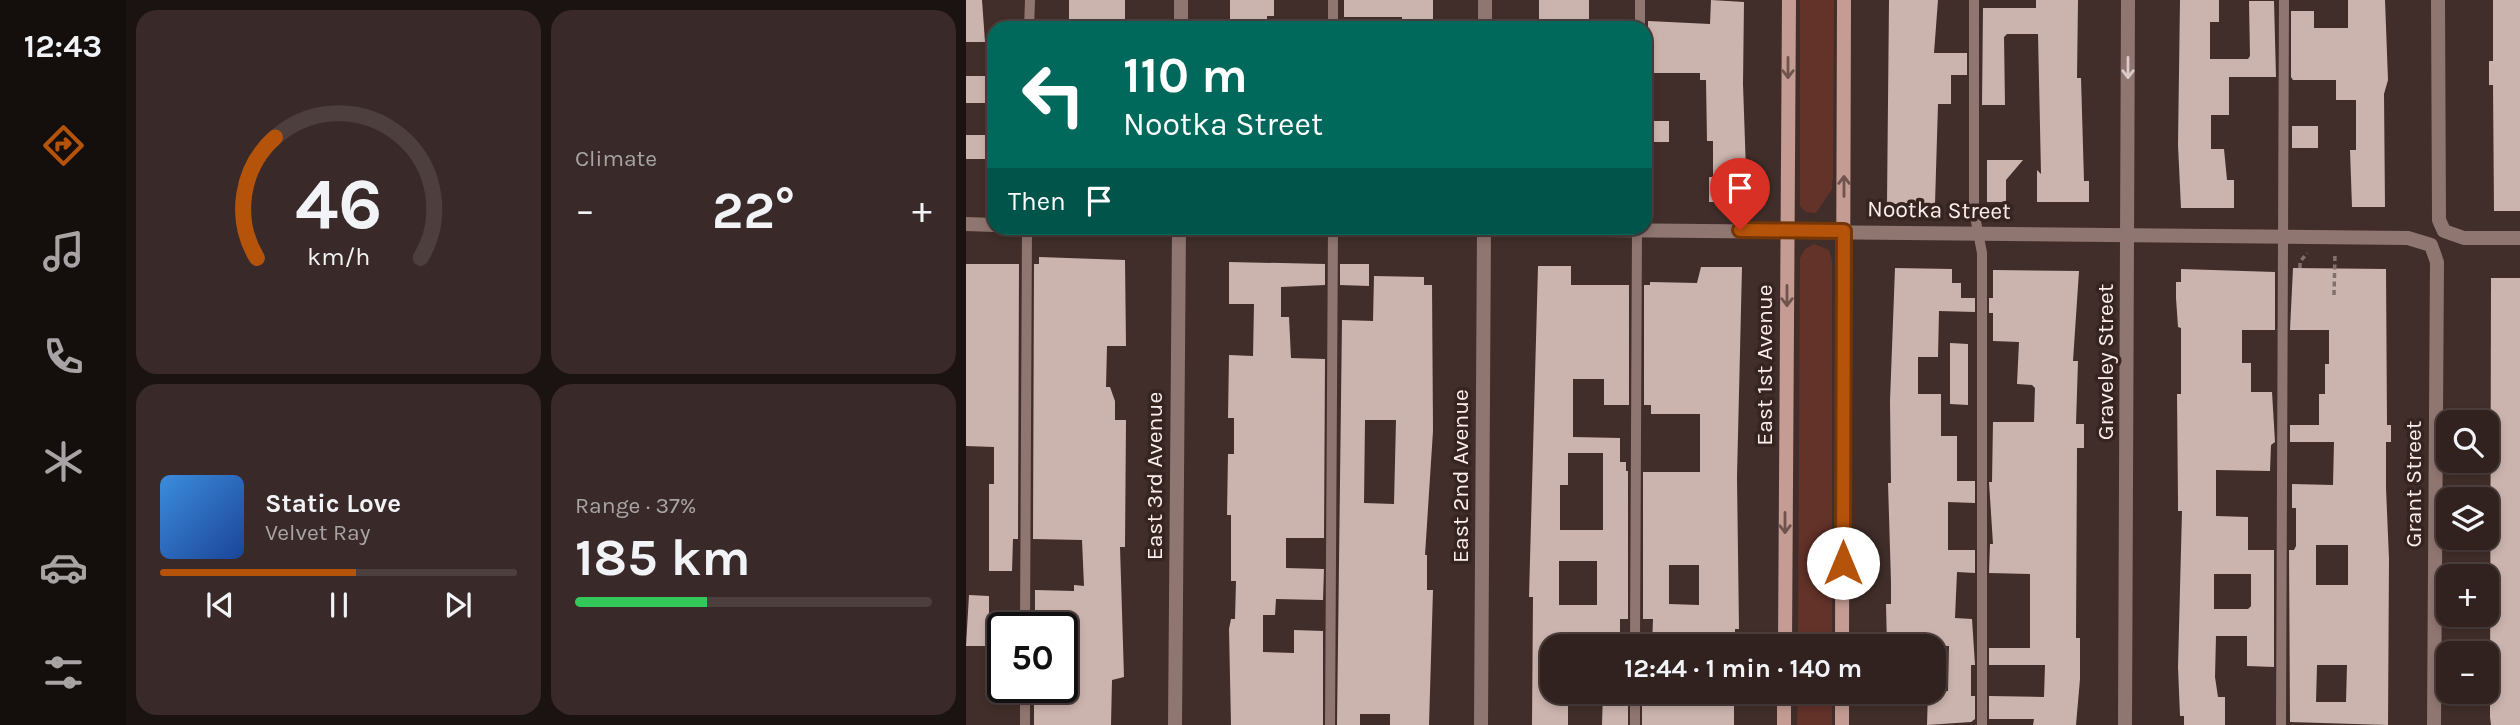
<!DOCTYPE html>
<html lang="en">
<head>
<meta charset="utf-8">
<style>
  body { margin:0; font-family:Karla,sans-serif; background:#392a29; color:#f1f3f6; height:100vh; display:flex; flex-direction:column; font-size:26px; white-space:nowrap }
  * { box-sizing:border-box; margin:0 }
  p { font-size:23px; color:#a8a4a5 }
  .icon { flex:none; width:38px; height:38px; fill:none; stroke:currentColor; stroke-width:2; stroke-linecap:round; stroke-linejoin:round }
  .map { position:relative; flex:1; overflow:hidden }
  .panel { display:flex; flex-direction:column; gap:10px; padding:10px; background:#1b1312; width:840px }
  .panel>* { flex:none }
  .banner { position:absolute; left:21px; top:21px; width:665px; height:214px; border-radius:21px; box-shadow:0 4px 10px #0003,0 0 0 2px #4c3f3e; background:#00695c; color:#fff; overflow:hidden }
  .buttons { position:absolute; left:1470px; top:410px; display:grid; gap:14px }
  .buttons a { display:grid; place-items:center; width:63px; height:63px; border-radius:14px; background:#312220; box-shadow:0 4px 10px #0003,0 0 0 2px #4c3f3e; font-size:35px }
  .speed { position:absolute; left:21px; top:612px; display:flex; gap:14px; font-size:35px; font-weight:700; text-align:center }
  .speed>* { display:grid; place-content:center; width:91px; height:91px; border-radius:50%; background:#312220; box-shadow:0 4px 10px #0003,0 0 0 2px #4c3f3e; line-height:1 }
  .speed .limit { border:4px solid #111; border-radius:10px; background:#fff; color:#111 }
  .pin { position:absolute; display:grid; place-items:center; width:60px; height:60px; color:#fff; margin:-72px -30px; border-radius:50% 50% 50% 0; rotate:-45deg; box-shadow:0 0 7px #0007 }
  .pin .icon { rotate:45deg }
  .me { position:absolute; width:77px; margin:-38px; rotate:0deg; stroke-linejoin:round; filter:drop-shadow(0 0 5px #0008) }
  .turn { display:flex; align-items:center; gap:24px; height:147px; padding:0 21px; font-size:32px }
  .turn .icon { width:91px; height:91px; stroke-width:2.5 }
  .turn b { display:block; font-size:49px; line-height:60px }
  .then { display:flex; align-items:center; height:66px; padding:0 21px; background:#0003; gap:14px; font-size:26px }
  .big { font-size:52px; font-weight:700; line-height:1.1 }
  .panel .tile { flex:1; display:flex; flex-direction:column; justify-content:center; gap:10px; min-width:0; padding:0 24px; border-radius:21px; background:#392a29 }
  .panel .dial { align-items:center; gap:0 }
  .dial svg { height:182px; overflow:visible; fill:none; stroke:#4c3f3e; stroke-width:7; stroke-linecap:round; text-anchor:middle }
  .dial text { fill:#f1f3f6; stroke:none }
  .song { display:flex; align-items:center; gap:21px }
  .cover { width:84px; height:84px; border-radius:10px; background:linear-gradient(135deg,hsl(210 70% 55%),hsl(220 70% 35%)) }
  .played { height:7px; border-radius:4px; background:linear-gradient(90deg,#b45309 55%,#4c3f3e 55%) }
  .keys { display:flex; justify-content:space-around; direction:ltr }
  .heat { display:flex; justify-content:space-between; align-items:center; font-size:38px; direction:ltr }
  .charge { height:10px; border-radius:5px; background:linear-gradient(90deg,#34c759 37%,#4c3f3e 0) }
  .panel .tiles { flex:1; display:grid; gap:10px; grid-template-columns:repeat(2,1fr) }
  .trip { position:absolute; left:574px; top:634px; width:406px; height:70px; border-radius:21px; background:#312220; box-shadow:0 4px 10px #0003,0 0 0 2px #4c3f3e; font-weight:700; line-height:70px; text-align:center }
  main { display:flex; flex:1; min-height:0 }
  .menu { display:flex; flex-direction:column; width:126px; justify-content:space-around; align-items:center; background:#140e0d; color:#a8a4a5 }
  .menu .icon { width:49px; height:49px }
  .menu .selected { color:#b45309 }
  .menu b { font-size:32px; color:#f1f3f6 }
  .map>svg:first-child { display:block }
</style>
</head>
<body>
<main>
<nav class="menu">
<b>12:43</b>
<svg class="icon selected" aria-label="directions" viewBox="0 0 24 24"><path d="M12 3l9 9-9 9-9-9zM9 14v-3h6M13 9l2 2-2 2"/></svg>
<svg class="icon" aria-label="music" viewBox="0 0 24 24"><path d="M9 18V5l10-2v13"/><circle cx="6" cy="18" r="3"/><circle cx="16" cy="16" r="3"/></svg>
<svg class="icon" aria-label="phone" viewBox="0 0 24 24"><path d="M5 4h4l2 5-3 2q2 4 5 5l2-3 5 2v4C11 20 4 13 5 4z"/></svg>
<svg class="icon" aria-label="climate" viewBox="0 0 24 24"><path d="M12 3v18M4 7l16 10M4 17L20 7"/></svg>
<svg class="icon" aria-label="car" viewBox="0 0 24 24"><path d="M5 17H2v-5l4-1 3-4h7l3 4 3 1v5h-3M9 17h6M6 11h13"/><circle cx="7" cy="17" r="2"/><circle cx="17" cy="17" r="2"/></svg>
<svg class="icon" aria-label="filters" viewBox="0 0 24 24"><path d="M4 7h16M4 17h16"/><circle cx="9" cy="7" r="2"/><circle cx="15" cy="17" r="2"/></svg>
</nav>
<section class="panel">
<div class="tiles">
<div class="tile dial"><svg viewBox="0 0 100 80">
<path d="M14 69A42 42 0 1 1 86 69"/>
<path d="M14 69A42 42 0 0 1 22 16" stroke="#b45309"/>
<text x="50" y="56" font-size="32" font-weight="700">46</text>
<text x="50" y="72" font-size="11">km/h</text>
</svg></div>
<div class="tile"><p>Climate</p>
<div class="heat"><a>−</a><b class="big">22°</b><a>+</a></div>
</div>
<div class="tile">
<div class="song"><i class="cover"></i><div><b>Static Love</b><p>Velvet Ray</p></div></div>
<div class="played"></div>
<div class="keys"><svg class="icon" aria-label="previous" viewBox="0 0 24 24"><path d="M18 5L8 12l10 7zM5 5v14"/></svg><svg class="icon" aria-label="pause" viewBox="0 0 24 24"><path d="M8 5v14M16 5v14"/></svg><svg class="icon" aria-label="next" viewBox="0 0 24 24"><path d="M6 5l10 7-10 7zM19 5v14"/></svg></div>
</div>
<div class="tile"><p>Range · 37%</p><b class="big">185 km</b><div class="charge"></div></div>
</div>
</section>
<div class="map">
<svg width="1554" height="725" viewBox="0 0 1554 725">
  <rect width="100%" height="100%" fill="#412e2a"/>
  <g fill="#633229">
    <polygon points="834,0 868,0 867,177 866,189 850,213 840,212 834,206"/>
    <polygon points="848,244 863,250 866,261 866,646 832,646 834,258 839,249"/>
    <polygon points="832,691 866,691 866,725 831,725"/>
  </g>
  <g fill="#ccb4ae" fill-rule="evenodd">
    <polygon points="0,0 16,0 19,42 0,42"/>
    <rect x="103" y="0" width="56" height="28"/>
    <polygon points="264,0 308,0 308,16 301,16 301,28 264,28"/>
    <polygon points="378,0 467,0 467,28 436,28 436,17 378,17"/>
    <polygon points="573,0 623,0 623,20 604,20 604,28 573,28"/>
    <polygon points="745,0 778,2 777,84 781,200 775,202 743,202 743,177 747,177 747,141 741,141 740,80 734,80 734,73 682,73 682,21 744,24"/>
    <polygon points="923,0 972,0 968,53 1001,53 1001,75 985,75 985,104 972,104 969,204 921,204"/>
    <polygon points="1070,0 1112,0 1111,78 1115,78 1118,181 1123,181 1123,202 1071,202 1071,170 1075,174 1072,34 1041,34 1038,37 1039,105 1016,105 1017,8 1070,8"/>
    <polygon points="1214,0 1253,0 1253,22 1244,22 1244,59 1282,59 1284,56 1283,1 1308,1 1310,77 1263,77 1263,115 1245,115 1245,149 1258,149 1261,180 1268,180 1268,208 1215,208 1212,145"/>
    <polygon points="1382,0 1419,0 1422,80 1418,94 1419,207 1386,207 1384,150 1390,150 1390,100 1370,100 1370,80 1327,80 1325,77 1325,11 1348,11 1348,28 1382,28"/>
    <polygon points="1527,0 1554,0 1554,211 1528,211 1527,85 1523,85 1523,61 1527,61"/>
    <rect x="0" y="76" width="28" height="27"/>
    <rect x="682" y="121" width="21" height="21"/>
    <rect x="1326" y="126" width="26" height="22"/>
    <rect x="0" y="135" width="28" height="24"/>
    <polygon points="1021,160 1057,160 1040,180 1040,202 1021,202"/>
    <polygon points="73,257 159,260 160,346 141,346 140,387 144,387 149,401 149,420 160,420 159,547 154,547 158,677 146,680 145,725 68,725 68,697 104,697 104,683 107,683 109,628 69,628 69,590 108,591 108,585 118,586 116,540 67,539 68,264 73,264"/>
    <polygon points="263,262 359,264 359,285 315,287 315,317 323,317 325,358 359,359 358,538 320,538 320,568 358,569 357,600 310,599 309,615 297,615 297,652 328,653 328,630 357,631 357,725 265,725 263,629 265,619 269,619 270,581 265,581 265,515 261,515 262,454 268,454 268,418 262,418 263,355 287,356 288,304 263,304"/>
    <polygon points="0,264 53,264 52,539 47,539 46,571 23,571 23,484 28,484 28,447 0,446"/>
    <polygon points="374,264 403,264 403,286 374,285"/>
    <path d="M572,266h33v19h58v120h-25v-26h-31v58l47,1v24h6v9h2v148h-8v15l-53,-2v14h-15v45h16v34h-36l1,-128h-4zM602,453h35v77h-43v-45h8zM593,561h38v44h-38z"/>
    <path d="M735,267h41l-5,210 2,152h-4v17h-83l1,-27h-10v-147h57v-58h-49v-9h-7v-120h6v-3l47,1zM703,565h30v40l-30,-1z"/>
    <polygon points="929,268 986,269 986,283 995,283 995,298 1009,298 1009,312 973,311 972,357 952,357 952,394 975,394 975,436 991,436 991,481 1009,481 1009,503 982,502 982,550 1009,550 1009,573 991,572 989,618 1006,619 1009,665 1005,665 1005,696 1009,696 1009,719 1005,722 961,725 962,691 982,691 983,646 921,646 920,604 925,604 925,582 922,483 925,483 924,401"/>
    <path d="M1327,268l93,1 1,156h4v17h-5v46l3,71 -1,166 -98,-3 -1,-172h5l2,-4v-38h-4v-24l41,1 1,-43h-44v-17h29v-31h6v-30h4v-34h-39zM1350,545h32v40h-32zM1351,665h30l-1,37h-30z"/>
    <path d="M1215,269l94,3v58h-33v33h9v29h21l3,50 -4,3 -1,26 -54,-1v46l32,1v33h26v117l-27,-1v-30h-31l-1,41 3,20h7v28h-41v-9h-4l-2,-49 4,-156h-4v-9l-1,-108h4v-66l-3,-1 -2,-29v-16h5zM1248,574h37v32l-3,3h-34z"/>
    <polygon points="1027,270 1113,271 1107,361 1112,361 1110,424 1118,424 1118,448 1111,448 1110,638 1114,638 1114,679 1110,725 1067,725 1068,719 1023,719 1023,696 1078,697 1079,665 1023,665 1023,648 1064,648 1064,574 1023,573 1024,544 1027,544 1023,482 1026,482 1027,422 1068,422 1069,388 1066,385 1051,384 1053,342 1027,341 1027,313 1023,313 1023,298 1027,298"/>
    <path d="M408,276l50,1v8h8l1,146 -8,124h2v35h6l-4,135h-39v-11h-30v11h-23l5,-405 31,1zM399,420h31l-2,84 -30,-1z"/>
    <polygon points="1525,278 1554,278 1554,725 1525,725 1524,717"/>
    <polygon points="984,343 1002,344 1002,405 984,404"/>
    <polygon points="3,595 23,596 23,614 37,614 37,646 0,646"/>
    <polygon points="637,691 662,691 662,725 636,725"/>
    <rect x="676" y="691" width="92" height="34"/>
  </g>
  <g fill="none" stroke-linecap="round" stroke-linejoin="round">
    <g stroke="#81706d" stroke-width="3.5" stroke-dasharray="5 3.5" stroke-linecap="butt">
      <polyline points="1334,268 1334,262 1341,253"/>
      <polyline points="1368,295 1369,254"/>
    </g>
    <g stroke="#907671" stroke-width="10">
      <polyline points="1008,0 1008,211 1016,253 1016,725"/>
      <polyline points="63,28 64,0"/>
      <polyline points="367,28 367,0"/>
      <polyline points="674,28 674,0"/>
      <polyline points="59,628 61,228"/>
      <polyline points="669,646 671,228"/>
      <polyline points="59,725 59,688"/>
      <polyline points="364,725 367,228"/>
      <polyline points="669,725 669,691"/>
      <polyline points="1315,725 1318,0"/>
    </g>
    <g stroke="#907671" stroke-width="14">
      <polyline points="1472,0 1473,220 1478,231 1498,238 1554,238"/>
      <polyline points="215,28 215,0"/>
      <polyline points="519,28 519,0"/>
      <polyline points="0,224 28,225"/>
      <polyline points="437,228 1442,238 1465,245 1471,262 1468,725"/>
      <polyline points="209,725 213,228"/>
      <polyline points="515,725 518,228"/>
      <polyline points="1159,725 1162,0"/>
    </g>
    <g stroke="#c59c93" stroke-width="14">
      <polyline points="819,646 823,0"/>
      <polyline points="876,646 878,0"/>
      <polyline points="818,725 818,691"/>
      <polyline points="876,725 876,691"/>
    </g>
  </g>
  <defs><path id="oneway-shaft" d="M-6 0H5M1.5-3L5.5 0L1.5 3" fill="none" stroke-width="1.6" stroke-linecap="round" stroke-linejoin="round" transform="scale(1.75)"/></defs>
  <g stroke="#6f544e">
    <use href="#oneway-shaft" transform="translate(822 68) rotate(90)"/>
    <use href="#oneway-shaft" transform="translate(878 186) rotate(-90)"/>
    <use href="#oneway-shaft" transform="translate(821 296) rotate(90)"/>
    <use href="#oneway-shaft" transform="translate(819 523) rotate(90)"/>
  </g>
  <use stroke="#dbcac7" href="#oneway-shaft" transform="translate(1162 68) rotate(90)"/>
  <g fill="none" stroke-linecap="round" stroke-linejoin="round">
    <g stroke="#753606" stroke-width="18">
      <polyline id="route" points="774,230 878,231 877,563"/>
    </g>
    <use href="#route" stroke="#b45309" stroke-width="12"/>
  </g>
  <g text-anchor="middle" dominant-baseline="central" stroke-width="7" stroke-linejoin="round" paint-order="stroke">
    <g font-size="23" fill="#fbeeec" stroke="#362420">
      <text transform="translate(973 210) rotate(1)">Nootka Street</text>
      <text transform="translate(1139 362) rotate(-90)">Graveley Street</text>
      <text transform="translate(798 365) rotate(-90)">East 1st Avenue</text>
      <text transform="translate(188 476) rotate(-90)">East 3rd Avenue</text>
      <text transform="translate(494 476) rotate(-90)">East 2nd Avenue</text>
      <text transform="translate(1447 484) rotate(-90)">Grant Street</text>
    </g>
  </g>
</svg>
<div class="buttons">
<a><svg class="icon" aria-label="search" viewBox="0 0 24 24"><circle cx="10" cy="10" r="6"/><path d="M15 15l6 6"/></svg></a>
<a><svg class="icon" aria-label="layers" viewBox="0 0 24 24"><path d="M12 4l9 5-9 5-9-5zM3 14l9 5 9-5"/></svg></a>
<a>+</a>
<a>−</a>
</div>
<div class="speed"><div class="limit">50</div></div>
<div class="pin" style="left:774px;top:230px;background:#d93025"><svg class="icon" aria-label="arrive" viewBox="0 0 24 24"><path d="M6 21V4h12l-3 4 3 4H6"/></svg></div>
<svg class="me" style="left:877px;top:563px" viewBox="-20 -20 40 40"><circle r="19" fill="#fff"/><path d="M0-13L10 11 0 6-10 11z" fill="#b45309"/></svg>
<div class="trip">12:44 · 1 min · 140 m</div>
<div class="banner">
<div class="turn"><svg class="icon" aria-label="left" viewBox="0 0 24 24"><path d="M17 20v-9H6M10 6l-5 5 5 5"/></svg><div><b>110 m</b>Nootka Street</div></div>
<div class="then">Then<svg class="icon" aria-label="arrive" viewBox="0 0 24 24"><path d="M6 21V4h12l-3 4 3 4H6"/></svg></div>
</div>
</div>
</main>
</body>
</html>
